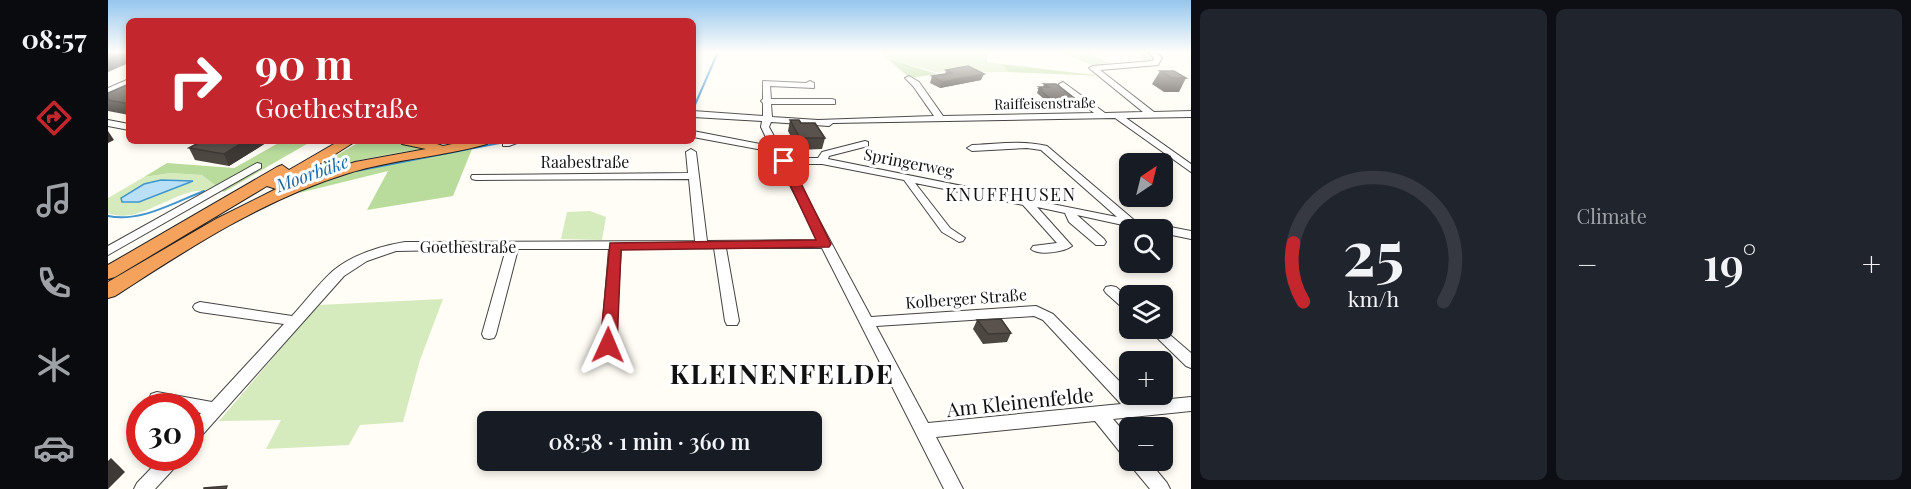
<!DOCTYPE html>
<html lang="en">
<head>
<meta charset="utf-8">
<style>
  body { margin:0; font-family:"Playfair Display",serif; background:#20242c; color:#f1f3f6; height:100vh; display:flex; flex-direction:column; font-size:22px; white-space:nowrap }
  * { box-sizing:border-box; margin:0 }
  p { font-size:20px; color:#9ea1a6 }
  .icon { flex:none; width:33px; height:33px; fill:none; stroke:currentColor; stroke-width:2; stroke-linecap:round; stroke-linejoin:round }
  .map { position:relative; flex:1; overflow:hidden }
  .panel { display:flex; flex-direction:column; gap:9px; padding:9px; background:#0d0f14; width:720px }
  .panel>* { flex:none }
  .hud { position:absolute; left:18px; top:18px; width:570px; height:126px; border-radius:9px; box-shadow:0 3px 9px #0003; background:#c4262e; color:#fff; overflow:hidden }
  .needle { width:39px; rotate:35deg }
  .fabs { position:absolute; left:1011px; top:153px; display:grid; gap:12px }
  .fabs a { display:grid; place-items:center; width:54px; height:54px; border-radius:9px; background:#171b24; box-shadow:0 3px 9px #0003; font-size:30px }
  .speed { position:absolute; left:18px; top:393px; display:flex; gap:12px; font-size:30px; font-weight:700; text-align:center }
  .speed>* { display:grid; place-content:center; width:78px; height:78px; border-radius:50%; background:#171b24; box-shadow:0 3px 9px #0003; line-height:1 }
  .speed .limit { border:9px solid #d22; background:#fff; color:#111 }
  .pin { position:absolute; display:grid; place-items:center; width:51px; height:51px; color:#fff; margin:-26px; border-radius:12px; box-shadow:0 3px 9px #0006 }
  .me { position:absolute; width:66px; margin:-33px; rotate:1deg; stroke-linejoin:round; filter:drop-shadow(0 0 4px #0008) }
  .turn { display:flex; align-items:center; gap:21px; height:126px; padding:0 30px; font-size:27px }
  .turn .icon { width:78px; height:78px; stroke-width:2.5 }
  .turn b { display:block; font-size:42px; line-height:51px }
  .big { font-size:45px; font-weight:600; line-height:1.1 }
  .panel .tile { flex:1; display:flex; flex-direction:column; justify-content:center; gap:9px; min-width:0; padding:0 21px; border-radius:9px; background:#20242c }
  .panel .dial { align-items:center; gap:0 }
  .dial svg { height:156px; overflow:visible; fill:none; stroke:#363941; stroke-width:7; stroke-linecap:round; text-anchor:middle }
  .dial text { fill:#f1f3f6; stroke:none }
  .heat { display:flex; justify-content:space-between; align-items:center; font-size:33px; direction:ltr }
  .panel .tiles { flex:1; display:grid; gap:9px; grid-template-columns:repeat(2,1fr) }
  .trip { position:absolute; left:369px; top:411px; width:345px; height:60px; border-radius:9px; background:#171b24; box-shadow:0 3px 9px #0003; font-weight:600; line-height:60px; text-align:center }
  main { display:flex; flex:1; min-height:0 }
  .tab-bar { display:flex; flex-direction:column; width:108px; justify-content:space-around; align-items:center; background:#090b0e; color:#9ea1a6 }
  .tab-bar .icon { width:42px; height:42px }
  .tab-bar .selected { color:#c4262e }
  .tab-bar b { font-size:27px; color:#f1f3f6 }
  .map>svg:first-child { display:block }
</style>
</head>
<body>
<main>
<nav class="tab-bar">
<b>08:57</b>
<svg class="icon selected" aria-label="directions" viewBox="0 0 24 24"><path d="M12 3l9 9-9 9-9-9zM9 14v-3h6M13 9l2 2-2 2"/></svg>
<svg class="icon" aria-label="music" viewBox="0 0 24 24"><path d="M9 18V5l10-2v13"/><circle cx="6" cy="18" r="3"/><circle cx="16" cy="16" r="3"/></svg>
<svg class="icon" aria-label="phone" viewBox="0 0 24 24"><path d="M5 4h4l2 5-3 2q2 4 5 5l2-3 5 2v4C11 20 4 13 5 4z"/></svg>
<svg class="icon" aria-label="climate" viewBox="0 0 24 24"><path d="M12 3v18M4 7l16 10M4 17L20 7"/></svg>
<svg class="icon" aria-label="car" viewBox="0 0 24 24"><path d="M5 17H2v-5l4-1 3-4h7l3 4 3 1v5h-3M9 17h6M6 11h13"/><circle cx="7" cy="17" r="2"/><circle cx="17" cy="17" r="2"/></svg>
</nav>
<div class="map">
<svg width="1083" height="489" viewBox="0 0 1083 489">
  <rect width="100%" height="100%" fill="#fffdf5"/>
  <g fill="#d5ebbd">
    <polygon points="773,52 880,52 879,62 894,64 900,72 866,72 860,70 828,72 778,58"/>
    <polygon points="959,52 1043,52 1050,60 1036,64 1030,53 983,53 1005,66 991,68 962,56"/>
    <path d="M62,173l32,2 16,12 -9,5c-28,-9 -69,35 -101,21v-15l36,-21z"/>
    <polygon points="482,211 498,217 494,240 453,239 459,212"/>
    <polygon points="335,299 312,360 295,422 252,425 241,445 158,449 173,420 111,421 210,305"/>
  </g>
  <g fill="#b9dc9c">
    <polygon points="778,58 829,74 802,78"/>
    <polygon points="894,64 994,76 900,72"/>
    <polygon points="174,141 204,141 116,192 94,175 62,173 36,177 59,163 126,168"/>
    <path d="M253,141h39l22,8c-41,6 -80,14 -119,26z"/>
    <path d="M364,149l-19,47 -86,14 21,-39 -89,22c38,-26 125,-35 173,-44z"/>
  </g>
  <polygon fill="#b9e0f7" stroke="#3f96cf" stroke-width="1.5" points="53,180 85,181 31,202 14,202 13,198 36,184"/>
  <g fill="none" stroke-linecap="round" stroke-linejoin="round">
    <g stroke="#3f96cf" stroke-width="2">
      <polyline points="586,107 610,52"/>
      <polyline points="248,171 402,141"/>
      <path d="M0,216c32,7 67,-14 96,-25"/>
    </g>
    <g stroke="#444" stroke-width="2">
      <g id="minor">
        <path d="M1040,52h8l6,6 -4,7 -58,5 54,42 37,-1v6l-65,1 65,46v8l-76,-54 -282,5 -4,3 -58,-4 -2,5 17,31h32l4,-6 43,-11 3,1v4l-39,10 -1,3 289,58 -76,-67 -14,-2 -55,3 -5,-3 5,-3c25,-1 50,-5 75,1l87,74 57,11v8l-29,-6v-3l-30,-3 -55,-12 27,24 2,3 -2,3h-8l-27,-23 -4,-9 -28,-6 35,39c-8,6 -33,10 -41,3l2,-3 24,-3 -34,-38 -108,-22 35,45 15,10 -2,3 -4,1 -17,-10 -38,-52 -82,-16h-33l82,153 165,-11 17,8 77,78v2h2l8,8 51,-5v14l-78,8 17,20v21h18l19,23 3,6h-20l-19,-23 -2,-7 -5,-2 -29,-36 -159,16 27,52h-19l-122,-241h-96l13,73 -2,4h-10l-2,-4 -11,-73 -93,1 -6,96 -2,4 -5,1 -5,-1 -2,-4 8,-96h-91l-22,85 -2,4 -5,1 -5,-1 -2,-4 24,-85 -110,2 -29,10 -23,15 -148,166 -6,2v-19l11,-12 -11,-2v-5h-27l-12,-2 -2,-5 2,-5 6,-2 55,10 72,-78 -84,-12 -5,-2 -2,-3 2,-3 5,-2 92,14c14,-15 27,-33 42,-46 20,-16 47,-24 71,-28l290,-1 -6,-62 -213,1 -4,-1 -1,-2 1,-2 216,-2 -2,-21 5,-3 5,3 11,89 111,-1 -45,-88 -80,-15v-6l77,15 -9,-19 1,-6 -69,-4v-6l70,5v-13l-2,-2 2,-2v-18l43,2 4,-2 4,2v5l-44,-2 1,13h61l3,1v4h-64l1,13 46,3 116,-4 -21,-30 -8,-8 4,-2 10,6 24,34 151,-3 -34,-27 -1,-2 4,-2 42,31 38,-1 -54,-44 4,-2 60,-5 1,-3zM926,316l9,4 78,84 -193,19 -52,-97z"/>
        <polygon points="21,79 21,84 0,93 0,88"/>
        <polygon points="0,120 21,124 21,130 0,126"/>
        <polygon points="398,141 414,141 401,146 395,146 395,142"/>
        <polygon points="149,163 153,164 153,168 0,255 0,246"/>
        <polygon points="1003,286 1008,287 1022,299 1022,312 1017,310 998,293 996,290 998,287"/>
        <polygon points="1039,328 1054,328 1083,353 1083,368 1078,366"/>
        <polygon points="53,458 73,458 70,464 47,489 26,489 29,483"/>
      </g>
    </g>
    <g stroke="#222" stroke-width="2">
      <path id="highway" d="M231,141h17l-73,46 72,-25 71,-13 -24,-5 -2,-3h28l15,5 23,-5h23l-2,3c-46,13 -93,15 -138,29 -85,26 -160,75 -234,123l-7,2v-16l108,-63 60,-30 -9,-3 -152,91 -7,2v-14l169,-98 5,-2 7,5z"/>
    </g>
    <use href="#minor" fill="#fff" fill-rule="evenodd"/>
    <use href="#highway" fill="#f5a25d" fill-rule="evenodd"/>
  </g>
  <g fill="#4d4742">
    <polygon points="838,70 873,80 832,88 822,83 824,76 837,74"/>
    <polygon points="1052,71 1078,78 1071,92 1056,92 1044,84"/>
    <polygon points="21,84 21,115 0,111 0,93"/>
    <polygon points="936,84 971,102 970,106 944,106 929,93 931,87 935,87"/>
    <polygon points="682,120 717,138 714,149 690,150 680,131"/>
    <polygon points="161,141 121,166 87,160 81,148"/>
    <polygon points="869,320 903,333 899,342 875,344 865,329"/>
  </g>
  <g fill="#3f3936">
    <polygon points="15,52 21,52 21,63 0,72 0,58"/>
    <polygon points="876,74 873,80 832,88 834,82"/>
    <polygon points="0,131 6,140 0,143"/>
    <polygon points="137,141 161,141 121,166 116,154"/>
    <polygon points="3,458 17,472 0,489 0,461"/>
  </g>
  <g fill="#5a524d" stroke="#3f3936" stroke-width="1.5">
    <polygon points="0,52 15,52 0,58"/>
    <polygon points="860,66 876,74 834,82 824,76 844,73 838,70"/>
    <polygon points="1052,71 1066,71 1078,78 1064,78"/>
    <polygon points="21,84 21,104 0,100 0,93"/>
    <polygon points="936,84 948,84 971,102 946,102 931,89 934,89 931,87 941,87"/>
    <polygon points="682,120 691,120 693,123 707,123 717,138 692,138"/>
    <polygon points="94,141 137,141 116,154 81,148"/>
    <polygon points="893,319 903,333 880,334 869,320"/>
    <polygon points="119,486 118,489 96,489 96,488"/>
  </g>
  <linearGradient id="sky" x2="0" y2="1"><stop stop-color="#95c6ee"/><stop offset="0.43" stop-color="#fffefa"/><stop offset="1" stop-color="#fffefa" stop-opacity="0"/></linearGradient>
  <rect width="1083" height="121" fill="url(#sky)"/>
  <polygon fill="#c4262e" stroke="#7f191e" stroke-width="1.5" points="676,157 682,161 723,244 721,247 513,250 509,345 506,349 500,351 494,349 492,345 502,243 708,240 671,161"/>
  <g text-anchor="middle" dominant-baseline="central" stroke-width="6" stroke-linejoin="round" paint-order="stroke">
    <g font-size="14" fill="#111" stroke="#fff">
      <text transform="translate(937 103) rotate(-1)">Raiffeisenstraße</text>
    </g>
    <g font-size="16" fill="#111" stroke="#fff">
      <text x="477" y="161">Raabestraße</text>
      <text transform="translate(801 162) rotate(11)">Springerweg</text>
      <text x="360" y="246">Goethestraße</text>
      <text transform="translate(858 298) rotate(-4)">Kolberger Straße</text>
    </g>
    <g font-size="18" font-style="italic" fill="#1768a6" stroke="#fff">
      <text transform="translate(204 173) rotate(-20)">Moorbäke</text>
    </g>
    <g font-size="18" letter-spacing="1.5" fill="#111" stroke="#fff">
      <text x="903" y="194">KNUFFHUSEN</text>
    </g>
    <g font-size="20" fill="#111" stroke="#fff">
      <text transform="translate(912 401) rotate(-6)">Am Kleinenfelde</text>
    </g>
    <g font-size="27" font-weight="bold" letter-spacing="1.5" fill="#111" stroke="#fff">
      <text x="674" y="373">KLEINENFELDE</text>
    </g>
  </g>
</svg>
<div class="fabs">
<a><svg class="needle" viewBox="-14 -14 28 28"><path d="M0-13l5 13h-10z" fill="#e53935"/><path d="M0 13l5-13h-10z" fill="#9ea1a6"/></svg></a>
<a><svg class="icon" aria-label="search" viewBox="0 0 24 24"><circle cx="10" cy="10" r="6"/><path d="M15 15l6 6"/></svg></a>
<a><svg class="icon" aria-label="layers" viewBox="0 0 24 24"><path d="M12 4l9 5-9 5-9-5zM3 14l9 5 9-5"/></svg></a>
<a>+</a>
<a>−</a>
</div>
<div class="speed"><div class="limit">30</div></div>
<div class="pin" style="left:676px;top:161px;background:#d93025"><svg class="icon" aria-label="arrive" viewBox="0 0 24 24"><path d="M6 21V4h12l-3 4 3 4H6"/></svg></div>
<svg class="me" style="left:500px;top:345px" viewBox="-20 -20 40 40"><path d="M0-17L14 15 0 8-14 15z" fill="#c4262e" stroke="#fff" stroke-width="4"/></svg>
<div class="trip">08:58 · 1 min · 360 m</div>
<div class="hud">
<div class="turn"><svg class="icon" aria-label="right" viewBox="0 0 24 24"><path d="M7 20v-9h11M14 6l5 5-5 5"/></svg><div><b>90 m</b>Goethestraße</div></div>
</div>
</div>
<section class="panel">
<div class="tiles">
<div class="tile dial"><svg viewBox="0 0 100 80">
<path d="M14 69A42 42 0 1 1 86 69"/>
<path d="M14 69A42 42 0 0 1 9 39" stroke="#c4262e"/>
<text x="50" y="56" font-size="32" font-weight="700">25</text>
<text x="50" y="72" font-size="11">km/h</text>
</svg></div>
<div class="tile"><p>Climate</p>
<div class="heat"><a>−</a><b class="big">19°</b><a>+</a></div>
</div>
</div>
</section>
</main>
</body>
</html>
